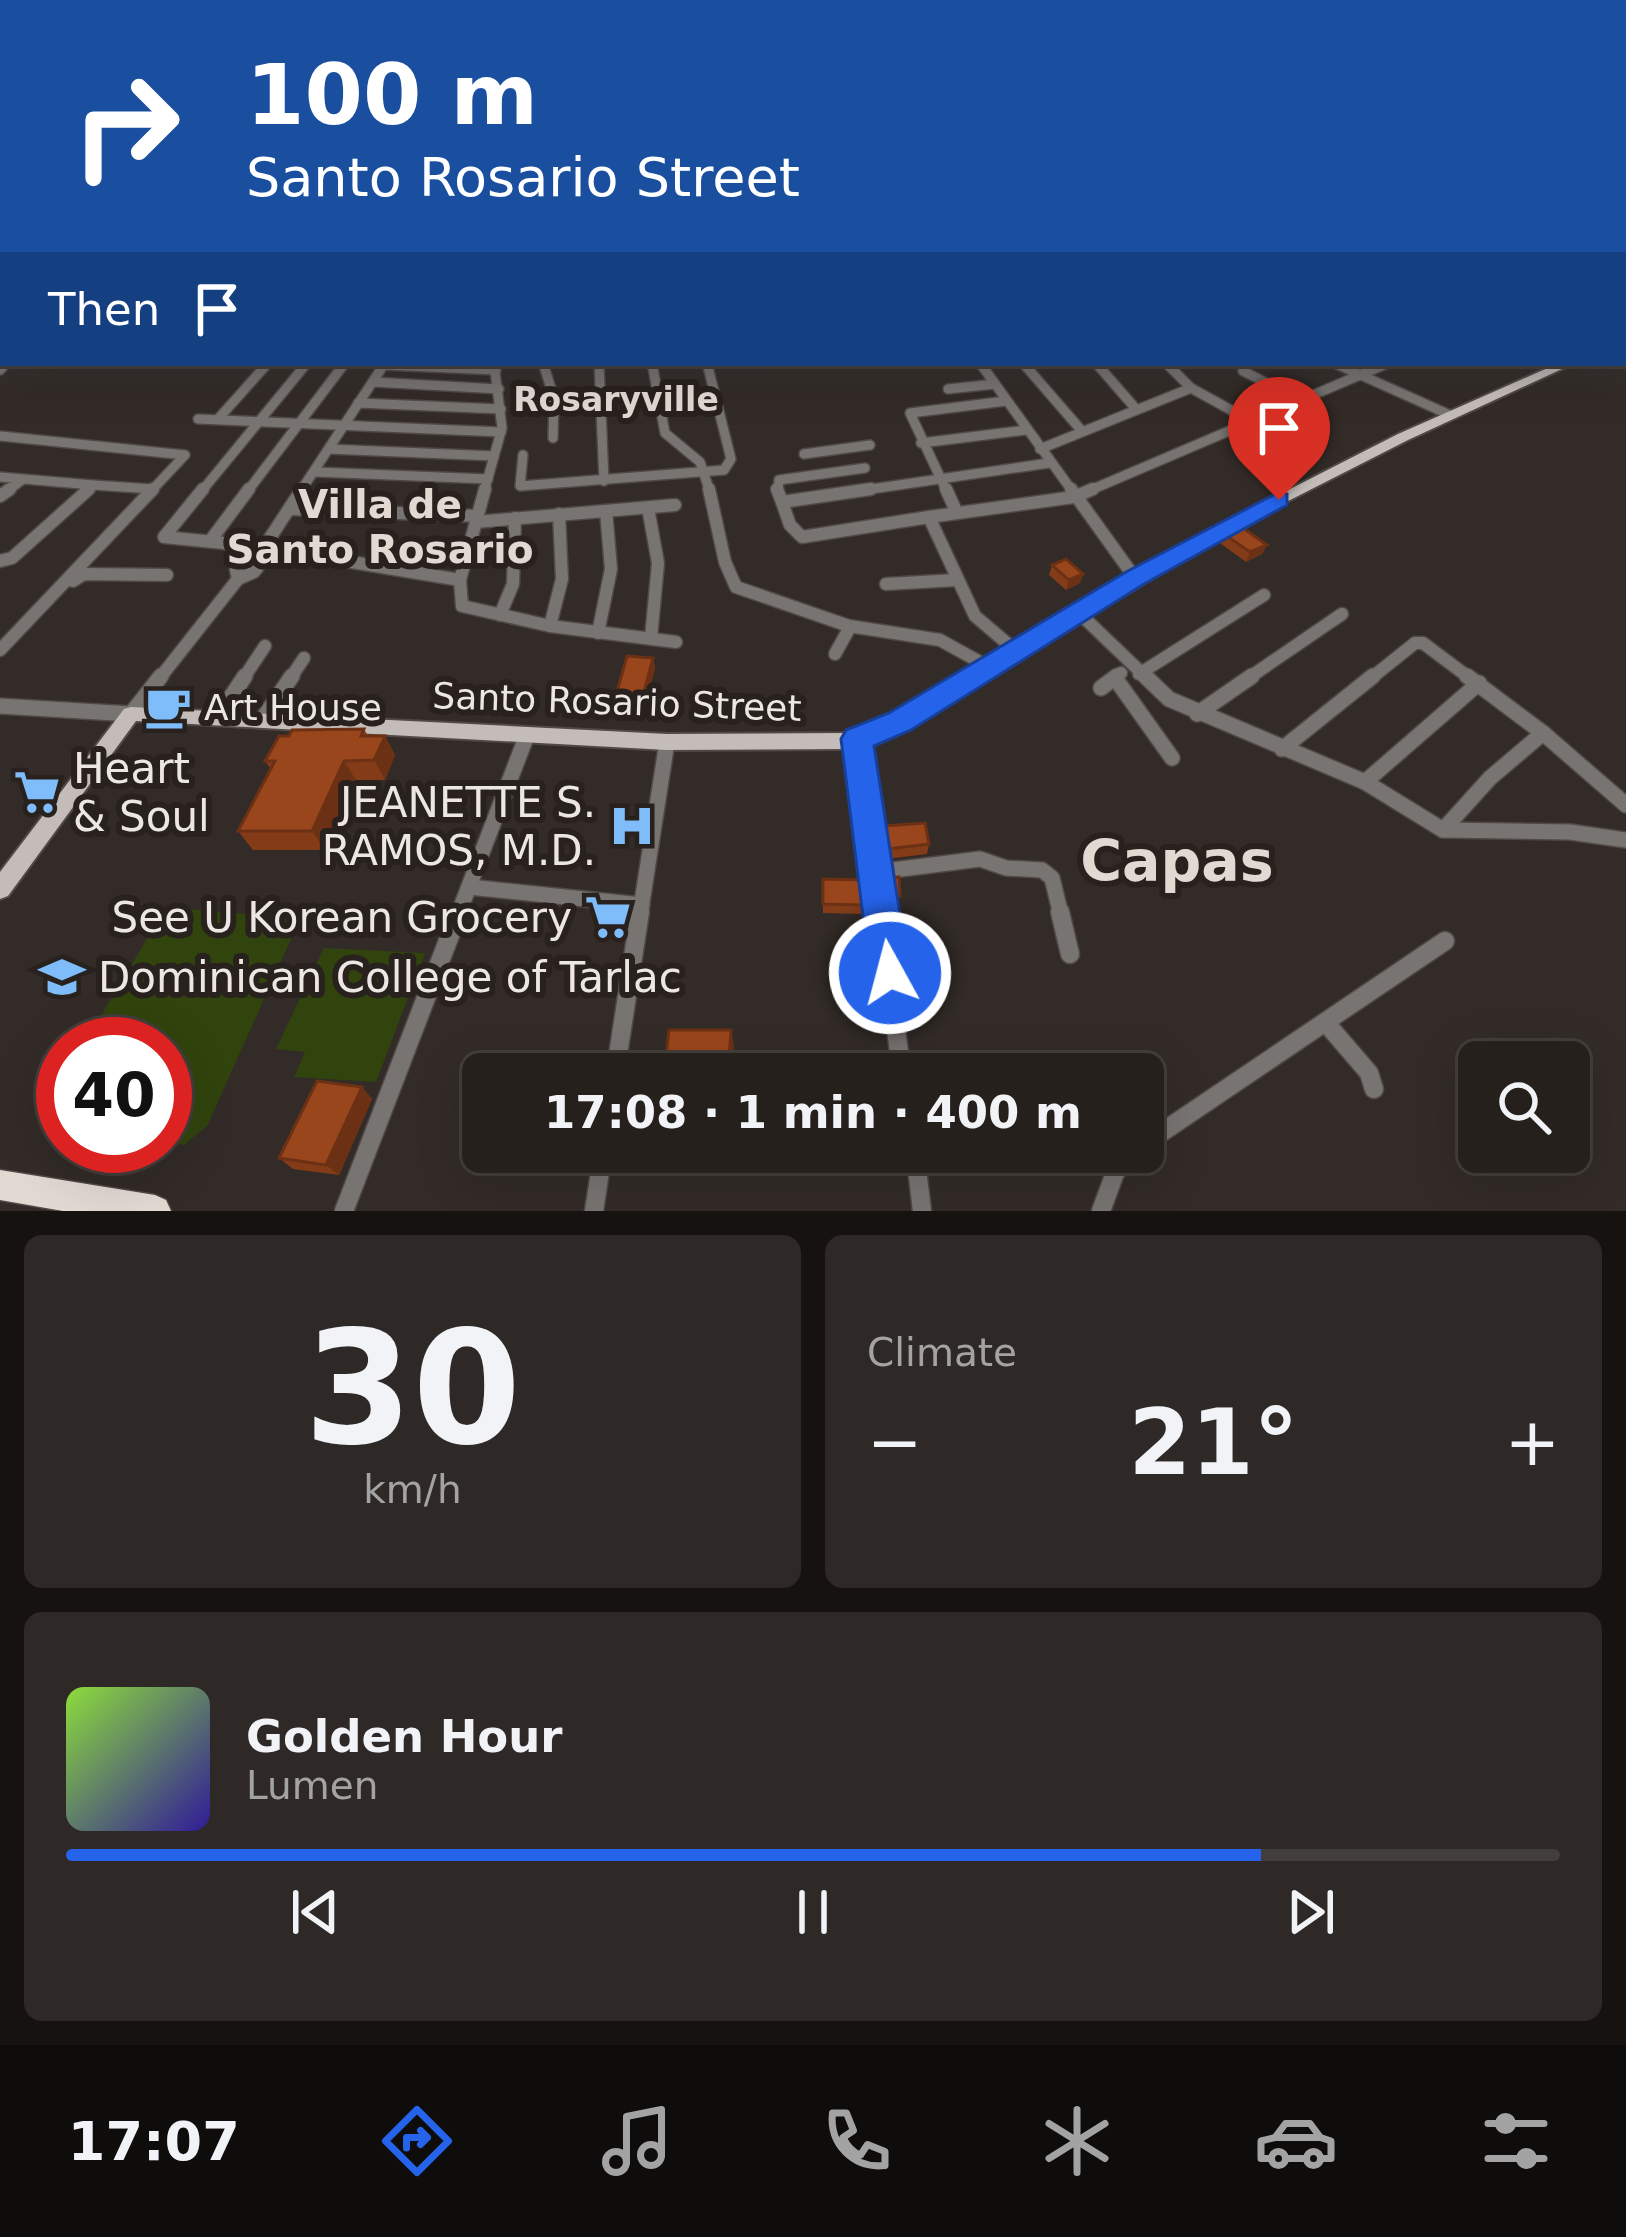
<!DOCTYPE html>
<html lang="en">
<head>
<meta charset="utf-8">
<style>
  body { margin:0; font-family:"DejaVu Sans",sans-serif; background:#2e2826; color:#f1f3f6; height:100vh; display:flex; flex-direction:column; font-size:45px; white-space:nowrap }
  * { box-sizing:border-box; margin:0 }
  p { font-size:39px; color:#a4a3a4 }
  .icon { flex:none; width:66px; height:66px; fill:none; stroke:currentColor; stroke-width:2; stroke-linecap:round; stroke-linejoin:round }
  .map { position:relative; height:1211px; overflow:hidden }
  .panel { display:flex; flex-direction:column; gap:24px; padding:24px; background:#151210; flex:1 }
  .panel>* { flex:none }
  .top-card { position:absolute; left:0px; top:0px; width:1626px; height:366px; box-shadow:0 12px 48px #0002,0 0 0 3px #423e3b; background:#1a4fa0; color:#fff; overflow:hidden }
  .controls { position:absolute; left:1458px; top:1041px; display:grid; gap:24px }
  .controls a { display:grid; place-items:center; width:132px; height:132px; border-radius:18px; background:#26201d; box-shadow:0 12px 48px #0002,0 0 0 3px #423e3b; font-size:60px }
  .speed { position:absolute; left:36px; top:1017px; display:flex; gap:24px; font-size:60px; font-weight:700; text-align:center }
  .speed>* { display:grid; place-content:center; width:156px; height:156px; border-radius:50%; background:#26201d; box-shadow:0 12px 48px #0002,0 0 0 3px #423e3b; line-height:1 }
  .speed .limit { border:18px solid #d22; background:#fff; color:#111 }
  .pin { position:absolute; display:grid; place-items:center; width:102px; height:102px; color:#fff; margin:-123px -51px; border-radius:50% 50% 50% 0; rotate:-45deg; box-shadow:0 0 12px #0007 }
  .pin .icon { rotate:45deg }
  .me { position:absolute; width:132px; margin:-66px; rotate:353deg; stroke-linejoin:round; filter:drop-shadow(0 0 9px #0008) }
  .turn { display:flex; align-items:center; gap:42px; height:252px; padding:0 48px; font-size:54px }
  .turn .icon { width:156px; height:156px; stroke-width:2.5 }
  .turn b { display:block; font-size:84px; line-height:102px }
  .then { display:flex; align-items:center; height:114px; padding:0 48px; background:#0003; gap:24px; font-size:45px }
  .big { font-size:90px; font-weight:600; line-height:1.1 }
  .panel .tile { flex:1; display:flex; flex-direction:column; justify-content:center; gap:18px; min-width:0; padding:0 42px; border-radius:18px; background:#2e2826 }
  .panel .dial { align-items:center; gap:0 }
  .dial b { font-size:156px; line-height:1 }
  .song { display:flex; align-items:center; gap:36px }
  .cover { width:144px; height:144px; border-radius:18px; background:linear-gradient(135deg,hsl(90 70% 55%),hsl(250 70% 35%)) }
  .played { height:12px; border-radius:6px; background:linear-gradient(90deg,#2563eb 80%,#423e3b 80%) }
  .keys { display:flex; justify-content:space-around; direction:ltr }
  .heat { display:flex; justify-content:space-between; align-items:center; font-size:66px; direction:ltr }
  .panel .tiles { flex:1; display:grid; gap:24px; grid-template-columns:1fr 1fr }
  .tile:last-child { grid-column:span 2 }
  .trip { position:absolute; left:462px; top:1053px; width:702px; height:120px; border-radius:18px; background:#26201d; box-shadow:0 12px 48px #0002,0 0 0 3px #423e3b; font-weight:600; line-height:120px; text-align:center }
  .menu { display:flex; height:192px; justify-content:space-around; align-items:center; background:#0f0d0c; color:#a4a3a4 }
  .menu .icon { width:84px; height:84px }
  .menu .active { color:#2563eb }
  .menu b { font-size:54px; color:#f1f3f6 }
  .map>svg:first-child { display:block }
</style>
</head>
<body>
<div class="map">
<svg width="1626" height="1211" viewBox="0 0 1626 1211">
  <rect width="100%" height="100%" fill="#322b27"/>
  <g fill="#31440d">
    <polygon points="166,907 300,919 207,1126 184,1145 165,1142 165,1044 84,1044"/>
    <polygon points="324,948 425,953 376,1082 294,1077 305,1052 276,1049"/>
  </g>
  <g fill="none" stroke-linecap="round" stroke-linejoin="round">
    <g stroke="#504945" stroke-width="12">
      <g id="minor-far3">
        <polyline points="543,363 554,398 553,438"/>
        <polyline points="599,363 604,481"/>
        <polyline points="652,363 665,433 700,462 710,492"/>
        <polyline points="980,363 1073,492"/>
        <polyline points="1023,363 1081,430"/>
        <polyline points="1096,363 1136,409"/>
        <polyline points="1166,363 1191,388 1249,420"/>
        <polyline points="1334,363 1450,415"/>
        <polyline points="384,365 496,370"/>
        <polyline points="0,370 6,363"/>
        <polyline points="1243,371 1298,399"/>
        <polyline points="373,382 499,389"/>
        <polyline points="948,389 995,384"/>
        <polyline points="555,402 604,399"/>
        <polyline points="358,403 501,409"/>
        <polyline points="198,419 501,432"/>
        <polyline points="218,419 268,363"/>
        <polyline points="0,436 185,455 153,489"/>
        <polyline points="921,443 1026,430"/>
        <polyline points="329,449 494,456"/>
        <polyline points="1040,449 1191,388"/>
        <polyline points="804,454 870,445"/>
        <polyline points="523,455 520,486 724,470 731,459 707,363"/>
        <polyline points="316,472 488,479"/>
        <polyline points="0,477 93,485"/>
        <polyline points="6,492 22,480"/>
        <polyline points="85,492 93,485 153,489 150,492"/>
        <polyline points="201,492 307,363"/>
        <polyline points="247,492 345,363"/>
        <polyline points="300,492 385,363"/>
        <polyline points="484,492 502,428 494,363"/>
        <polyline points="778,492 779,480 865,468"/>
        <polyline points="851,492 1049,463"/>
        <polyline points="947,492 910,413 1006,401"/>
        <polyline points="1086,492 1388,363"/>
      </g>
    </g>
    <g stroke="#504945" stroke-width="15">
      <g id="minor-far2">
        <polyline points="203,489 164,537 254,546 460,580"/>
        <polyline points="485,489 460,580 462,606 550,626 676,642"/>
        <polyline points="709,489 725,562 736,587 849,626 940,640 987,666"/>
        <polyline points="777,489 782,502"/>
        <polyline points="871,489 782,502 790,525 802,537 929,517 975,616 1015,650"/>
        <polyline points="946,489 957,513"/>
        <polyline points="1071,489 1135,578"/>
        <polyline points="0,496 10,489"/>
        <polyline points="648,508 658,563 651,638"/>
        <polyline points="291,509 478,516"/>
        <polyline points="929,517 1074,497 1093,489"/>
        <polyline points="476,522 675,505"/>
        <polyline points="210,541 249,489"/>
        <polyline points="264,547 302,489"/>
        <polyline points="0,561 12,558 89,489"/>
        <polyline points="238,579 236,570 254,546"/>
        <polyline points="73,581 84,574 167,575"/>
        <polyline points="886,584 957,580"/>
        <polyline points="1078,612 1148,679"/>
        <polyline points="500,615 513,584 515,518"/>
        <polyline points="550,626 562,579 559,514"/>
        <polyline points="598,633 611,569 606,511"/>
        <polyline points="0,650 153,489"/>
        <polyline points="835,654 850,627"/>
        <polyline points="1139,674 1264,595"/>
        <polyline points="159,679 238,579 254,572 272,549"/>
        <polyline points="243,679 265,646"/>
        <polyline points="290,679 304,658"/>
        <polyline points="1113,679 1121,673"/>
        <polyline points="1247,679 1342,614"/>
        <polyline points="1370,679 1415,643 1423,643 1471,679"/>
      </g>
    </g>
    <g stroke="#504945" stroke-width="18">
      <g id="minor-far1">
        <polyline points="1145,676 1169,699 1365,782 1443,830 1570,832 1626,840"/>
        <polyline points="1467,676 1543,733 1626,805"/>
        <polyline points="1115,678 1172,758"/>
        <polyline points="1101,688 1117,676"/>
        <polyline points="0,706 131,714 161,676"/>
        <polyline points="1197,714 1252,676"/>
        <polyline points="217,718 245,676"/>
        <polyline points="262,720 292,676"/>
        <polyline points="857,739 881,915"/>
        <polyline points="1282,749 1373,676"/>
        <polyline points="1365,782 1479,683"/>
        <polyline points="1443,830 1490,778 1543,733"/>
        <polyline points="877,872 980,859 1006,868 1042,870 1052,878 1061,915"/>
        <polyline points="469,887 642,905"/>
        <polyline points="458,915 527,735"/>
        <polyline points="640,915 667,742"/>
      </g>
    </g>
    <g stroke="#504945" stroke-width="21">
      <g id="minor">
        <polyline points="880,912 902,1074"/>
        <polyline points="1060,912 1070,954"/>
        <polyline points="1326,1023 1369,1073 1374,1089"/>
        <polyline points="615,1074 640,912"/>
        <polyline points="1143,1145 1445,941"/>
        <polyline points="915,1152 922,1211"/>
        <polyline points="344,1211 459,912"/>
        <polyline points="594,1211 603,1152"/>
        <polyline points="1101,1211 1115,1173 1132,1152"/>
      </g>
    </g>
    <g stroke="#504945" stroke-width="4">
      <g id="major">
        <rect x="1623" y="334" width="3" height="8"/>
        <polygon points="1559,363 1575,363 1408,440 1239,526 907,727 854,746 847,749 667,750 136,721 8,896 0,899 0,872 124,709 131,707 667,734 847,733 893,717 1229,520 1398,434"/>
      </g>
    </g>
    <g stroke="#504945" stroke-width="3">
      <polygon id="highway" points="0,1170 155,1195 166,1200 171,1211 63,1211 0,1200"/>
    </g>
    <use href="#minor-far3" stroke="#787472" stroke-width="9"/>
    <use href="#minor-far2" stroke="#787472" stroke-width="12"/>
    <use href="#minor-far1" stroke="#787472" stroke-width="15"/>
    <use href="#minor" stroke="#787472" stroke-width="18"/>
    <use href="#major" fill="#c4bcb8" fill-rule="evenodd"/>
    <use href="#highway" fill="#e2d9d3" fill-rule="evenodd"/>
  </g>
  <g fill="#843c18">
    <polygon points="1224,534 1267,545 1262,554 1246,562 1220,543"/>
    <polygon points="1052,565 1083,574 1080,583 1066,590 1049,575"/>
    <polygon points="653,658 655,668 642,717 615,716 613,706"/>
    <polygon points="364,729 368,736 385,736 395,755 385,780 356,780 325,850 253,850 238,831 271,769 265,761"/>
    <polygon points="884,826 929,844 927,854 887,859 883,835"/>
    <polygon points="823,879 868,902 867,911 861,914 823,913"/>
    <polygon points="362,1087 372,1099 339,1175 293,1169 279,1158"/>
  </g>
  <g fill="#6c3114">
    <polygon points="1267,545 1262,554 1246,562 1250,552"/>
    <polygon points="1083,574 1080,583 1066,590 1069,580"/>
    <polygon points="653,658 655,668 642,717 640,707"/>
    <polygon points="385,736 395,755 385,780 374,760"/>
    <polygon points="344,761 356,780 325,850 312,831"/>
    <polygon points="868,902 867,911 861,914 861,905"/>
    <polygon points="731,1030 734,1046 732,1074 728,1074"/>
    <polygon points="362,1087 372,1099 339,1175 326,1165"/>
  </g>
  <g fill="#9a461c" stroke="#6c3114" stroke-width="3">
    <polygon points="1240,526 1267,545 1250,552 1224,534"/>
    <polygon points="1066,559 1083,574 1069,580 1052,565"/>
    <polygon points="627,656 653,658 640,707 613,706"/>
    <polygon points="364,729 361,736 385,736 374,760 344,761 312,831 238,831 275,761 265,761 279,736 289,736 292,730"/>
    <polygon points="925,823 929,844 888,849 884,826"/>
    <polygon points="899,877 900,896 892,896 889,878"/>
    <polygon points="823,879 866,880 868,902 861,905 823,904"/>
    <polygon points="669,1030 731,1030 728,1074 664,1073"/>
    <polygon points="317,1081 362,1087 326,1165 279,1158"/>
  </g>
  <linearGradient id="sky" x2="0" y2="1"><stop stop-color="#1c1815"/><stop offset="0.57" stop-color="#494a52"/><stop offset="1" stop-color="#494a52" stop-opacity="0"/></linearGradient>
  <rect width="1626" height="394" fill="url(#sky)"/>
  <polygon fill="#2563eb" stroke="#184099" stroke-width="3" points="1279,492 1287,494 1287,505 1144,584 911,730 874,746 909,973 903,986 890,992 876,986 870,973 841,739 846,730 889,713 1126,572"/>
  <defs>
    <g id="cafe-bare" transform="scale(3.6)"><path d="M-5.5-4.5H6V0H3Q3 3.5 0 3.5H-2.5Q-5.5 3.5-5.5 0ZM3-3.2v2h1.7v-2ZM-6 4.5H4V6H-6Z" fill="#7ebdf9" stroke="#28211d" stroke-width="2.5" paint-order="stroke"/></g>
    <g id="supermarket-bare" transform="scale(3.6)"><path d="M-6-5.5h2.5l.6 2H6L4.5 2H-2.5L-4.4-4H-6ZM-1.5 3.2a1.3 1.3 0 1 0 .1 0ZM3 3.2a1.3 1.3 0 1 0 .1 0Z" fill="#7ebdf9" stroke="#28211d" stroke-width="2.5" paint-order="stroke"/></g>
    <g id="hospital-bare" transform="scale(3.6)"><path d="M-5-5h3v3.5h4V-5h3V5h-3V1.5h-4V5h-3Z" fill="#7ebdf9" stroke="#28211d" stroke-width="2.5" paint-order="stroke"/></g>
    <g id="university-bare" transform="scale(3.6)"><path d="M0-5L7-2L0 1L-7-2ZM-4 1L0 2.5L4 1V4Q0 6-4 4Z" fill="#7ebdf9" stroke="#28211d" stroke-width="2.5" paint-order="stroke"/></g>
  </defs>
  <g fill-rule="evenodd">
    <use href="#cafe-bare" x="168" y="707"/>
    <use href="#supermarket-bare" x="37" y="792"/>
    <use href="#hospital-bare" x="632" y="826"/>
    <use href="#supermarket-bare" x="608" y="917"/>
    <use href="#university-bare" x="62" y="977"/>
  </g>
  <g text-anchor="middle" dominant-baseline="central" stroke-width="12" stroke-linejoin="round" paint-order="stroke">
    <g font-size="33" font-weight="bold" fill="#e2d9d3" stroke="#28211d">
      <text x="616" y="399">Rosaryville</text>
    </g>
    <g font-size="36" fill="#ece7e5" stroke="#28211d">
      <text transform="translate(617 702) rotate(2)">Santo Rosario Street</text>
    </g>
    <g font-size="36" fill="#ece7e5" stroke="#28211d" text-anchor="start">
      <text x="204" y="707">Art House</text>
    </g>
    <g font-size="39" font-weight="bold" fill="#e2d9d3" stroke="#28211d">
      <text x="380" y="504">Villa de<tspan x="380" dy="45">Santo Rosario</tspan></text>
    </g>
    <g font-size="42" fill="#ece7e5" stroke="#28211d" text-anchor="start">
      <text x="73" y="768">Heart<tspan x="73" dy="48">&amp; Soul</tspan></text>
      <text x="596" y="802" text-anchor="end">JEANETTE S.<tspan x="596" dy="48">RAMOS, M.D.</tspan></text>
      <text x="572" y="917" text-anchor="end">See U Korean Grocery</text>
      <text x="98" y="977">Dominican College of Tarlac</text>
    </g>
    <g font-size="57" font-weight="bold" fill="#e2d9d3" stroke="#28211d">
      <text x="1177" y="861">Capas</text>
    </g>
  </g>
</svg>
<div class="controls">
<a><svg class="icon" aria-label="search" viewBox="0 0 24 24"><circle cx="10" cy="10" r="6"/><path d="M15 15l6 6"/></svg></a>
</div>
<div class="speed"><div class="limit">40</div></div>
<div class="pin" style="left:1279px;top:500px;background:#d93025"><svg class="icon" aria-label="arrive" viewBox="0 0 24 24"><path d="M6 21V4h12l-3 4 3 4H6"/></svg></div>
<svg class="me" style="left:890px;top:973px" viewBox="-20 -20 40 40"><circle r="17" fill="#2563eb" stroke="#fff" stroke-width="3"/><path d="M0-11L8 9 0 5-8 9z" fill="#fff"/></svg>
<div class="trip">17:08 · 1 min · 400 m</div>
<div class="top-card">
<div class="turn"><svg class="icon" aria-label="right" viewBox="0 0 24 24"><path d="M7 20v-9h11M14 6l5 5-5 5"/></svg><div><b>100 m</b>Santo Rosario Street</div></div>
<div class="then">Then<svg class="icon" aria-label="arrive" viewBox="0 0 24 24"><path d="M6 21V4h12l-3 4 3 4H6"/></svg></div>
</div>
</div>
<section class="panel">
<div class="tiles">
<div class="tile dial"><b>30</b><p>km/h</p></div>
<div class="tile"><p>Climate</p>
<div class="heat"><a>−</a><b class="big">21°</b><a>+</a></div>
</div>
<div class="tile">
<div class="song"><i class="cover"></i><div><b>Golden Hour</b><p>Lumen</p></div></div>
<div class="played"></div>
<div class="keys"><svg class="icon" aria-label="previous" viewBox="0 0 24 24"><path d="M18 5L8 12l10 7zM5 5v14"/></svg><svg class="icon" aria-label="pause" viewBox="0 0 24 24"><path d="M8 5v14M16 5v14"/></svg><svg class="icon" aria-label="next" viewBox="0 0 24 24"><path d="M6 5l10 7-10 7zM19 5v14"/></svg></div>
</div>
</div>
</section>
<nav class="menu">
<b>17:07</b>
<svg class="icon active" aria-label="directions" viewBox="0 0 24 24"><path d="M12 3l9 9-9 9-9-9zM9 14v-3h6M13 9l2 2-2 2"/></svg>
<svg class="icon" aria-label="music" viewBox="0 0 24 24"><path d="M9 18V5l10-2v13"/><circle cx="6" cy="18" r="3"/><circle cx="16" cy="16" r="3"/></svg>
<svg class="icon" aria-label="phone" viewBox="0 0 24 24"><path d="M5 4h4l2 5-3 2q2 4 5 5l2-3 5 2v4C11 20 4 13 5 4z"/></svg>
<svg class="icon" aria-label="climate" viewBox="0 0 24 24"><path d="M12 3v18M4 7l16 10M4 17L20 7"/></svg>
<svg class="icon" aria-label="car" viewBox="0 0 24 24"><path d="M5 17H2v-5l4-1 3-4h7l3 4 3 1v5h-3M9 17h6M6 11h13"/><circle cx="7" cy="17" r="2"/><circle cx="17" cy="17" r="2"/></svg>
<svg class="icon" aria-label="filters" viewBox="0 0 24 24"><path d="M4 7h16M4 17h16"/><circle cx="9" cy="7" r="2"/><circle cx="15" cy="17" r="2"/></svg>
</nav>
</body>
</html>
